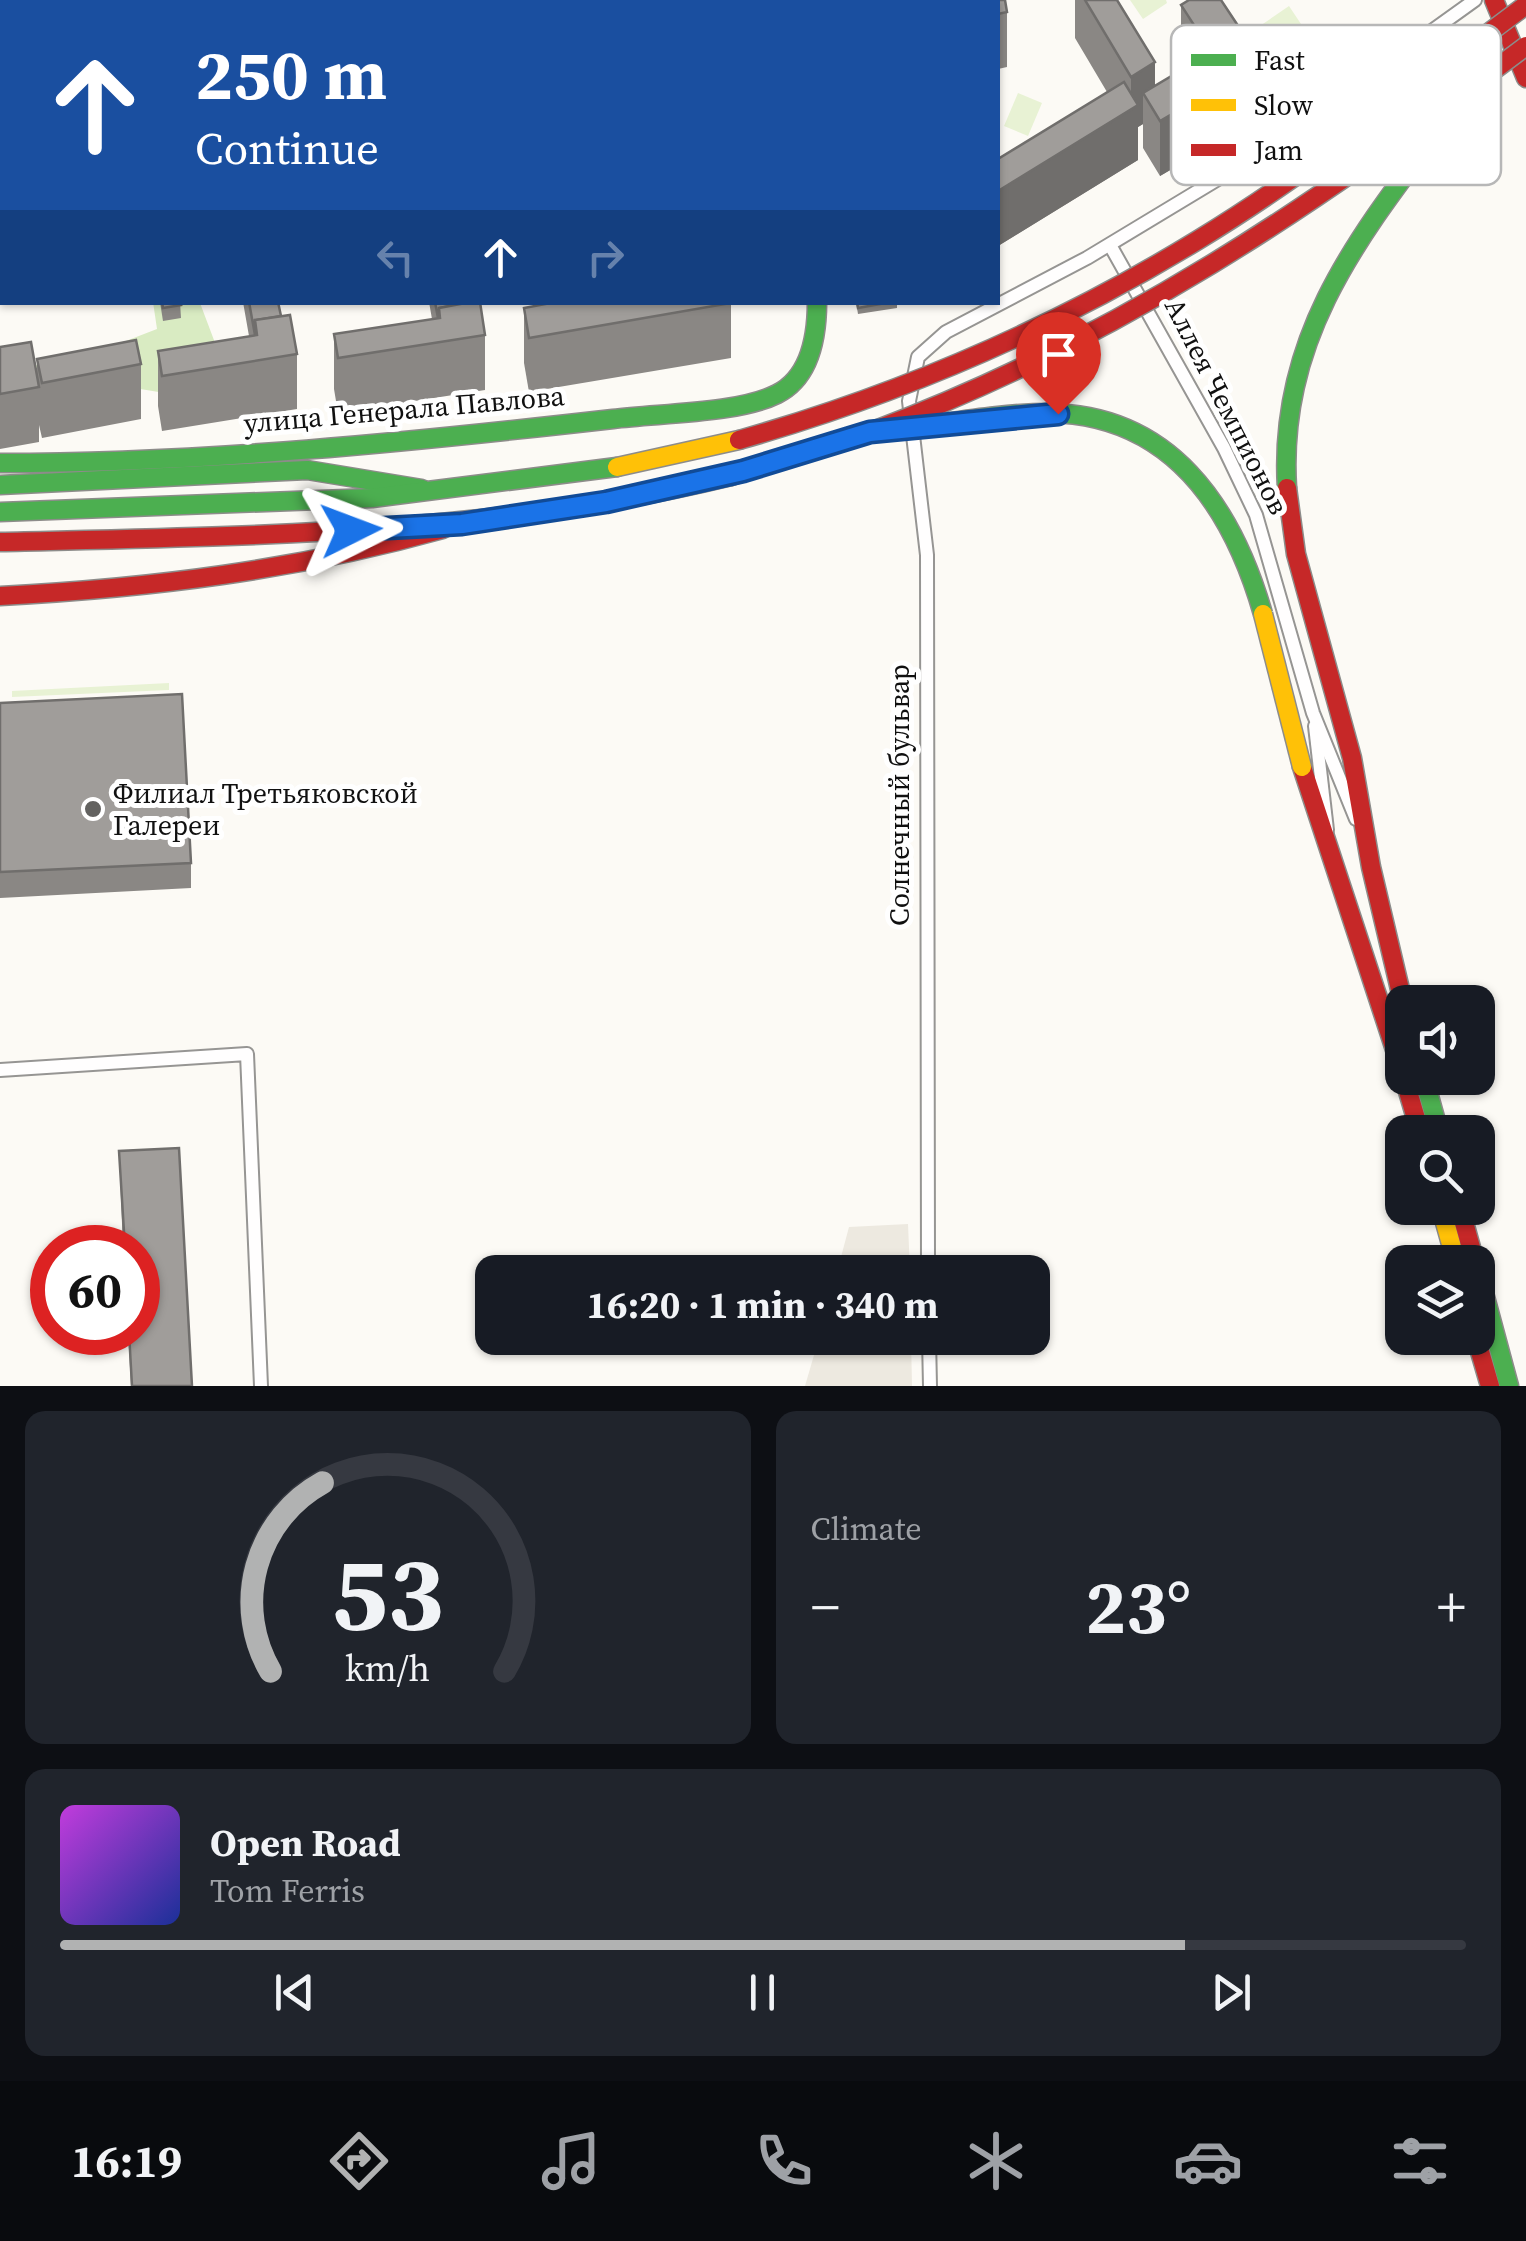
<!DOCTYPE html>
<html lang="en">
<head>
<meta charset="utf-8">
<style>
  body { margin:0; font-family:"Source Serif 4",serif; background:#20242c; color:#f1f3f6; height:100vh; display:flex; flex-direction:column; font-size:38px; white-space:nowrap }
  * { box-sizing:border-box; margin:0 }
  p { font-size:32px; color:#9ea1a6 }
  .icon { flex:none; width:55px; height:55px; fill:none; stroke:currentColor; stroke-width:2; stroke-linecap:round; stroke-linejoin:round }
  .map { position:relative; height:1386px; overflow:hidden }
  .sheet { display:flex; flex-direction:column; gap:25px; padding:25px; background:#0d0f14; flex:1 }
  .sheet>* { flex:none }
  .guide { position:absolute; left:0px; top:0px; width:1000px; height:305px; box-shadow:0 2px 8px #0004; background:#1a4fa0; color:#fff; overflow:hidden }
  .controls { position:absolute; left:1385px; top:985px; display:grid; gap:20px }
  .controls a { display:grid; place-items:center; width:110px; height:110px; border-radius:20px; background:#171b24; box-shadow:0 2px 8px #0004; font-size:50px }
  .speed { position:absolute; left:30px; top:1225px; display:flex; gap:20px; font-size:50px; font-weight:700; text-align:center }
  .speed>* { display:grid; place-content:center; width:130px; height:130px; border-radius:50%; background:#171b24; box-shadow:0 2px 8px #0004; line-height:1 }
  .speed .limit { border:15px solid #d22; background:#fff; color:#111 }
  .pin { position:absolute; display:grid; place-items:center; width:85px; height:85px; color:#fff; margin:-102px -42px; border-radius:50% 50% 50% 0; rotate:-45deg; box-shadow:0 0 10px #0007 }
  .pin .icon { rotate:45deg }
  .me { position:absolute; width:110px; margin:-55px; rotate:87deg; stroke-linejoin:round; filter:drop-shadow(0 0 8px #0008) }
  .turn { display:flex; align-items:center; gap:35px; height:210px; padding:0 30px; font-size:45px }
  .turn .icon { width:130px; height:130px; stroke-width:2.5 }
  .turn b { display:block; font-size:70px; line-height:85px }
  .lanes { display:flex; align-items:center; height:95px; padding:0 30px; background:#0003; justify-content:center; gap:50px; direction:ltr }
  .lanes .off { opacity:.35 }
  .big { font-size:75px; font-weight:700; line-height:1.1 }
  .sheet .widget { flex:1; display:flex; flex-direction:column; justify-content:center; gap:15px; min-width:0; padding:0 35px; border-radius:20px; background:#20242c }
  .sheet .dial { align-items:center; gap:0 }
  .dial svg { height:260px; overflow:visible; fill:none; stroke:#363941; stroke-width:7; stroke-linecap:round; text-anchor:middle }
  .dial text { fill:#f1f3f6; stroke:none }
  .song { display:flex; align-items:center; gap:30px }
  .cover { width:120px; height:120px; border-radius:15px; background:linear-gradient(135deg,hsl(290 70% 55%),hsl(230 70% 35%)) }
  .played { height:10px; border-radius:5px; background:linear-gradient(90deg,#b1b2b2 80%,#363941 80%) }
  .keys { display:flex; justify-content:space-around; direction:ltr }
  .heat { display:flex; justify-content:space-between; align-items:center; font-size:55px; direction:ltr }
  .sheet .tiles { flex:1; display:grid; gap:25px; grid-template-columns:1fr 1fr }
  .widget:last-child { grid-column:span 2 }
  .trip { position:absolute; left:475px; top:1255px; width:575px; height:100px; border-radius:20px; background:#171b24; box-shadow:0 2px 8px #0004; font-weight:700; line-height:100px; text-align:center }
  .dock { display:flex; height:160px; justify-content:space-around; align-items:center; background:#090b0e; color:#9ea1a6 }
  .dock .icon { width:70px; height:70px }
  .dock .current { color:#b1b2b2 }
  .dock b { font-size:45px; color:#f1f3f6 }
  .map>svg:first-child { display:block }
</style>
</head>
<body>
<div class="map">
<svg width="1526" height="1386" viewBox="0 0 1526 1386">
  <rect width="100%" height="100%" fill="#fcfaf5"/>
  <g fill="#e8f2d4">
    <polygon points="1130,0 1166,0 1167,3 1143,19"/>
    <polygon points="1289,6 1311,39 1279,60 1257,28"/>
    <polygon points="1018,93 1042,103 1028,136 1004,126"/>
    <polygon points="169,683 169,690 12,697 12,691"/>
  </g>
  <polygon fill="#d9ebc2" points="153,302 200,303 229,380 177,395 128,387 0,381 25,367 87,356 157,329"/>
  <g fill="#ede9e0">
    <polygon points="908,1224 910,1272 837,1272 849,1227"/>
    <polygon points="819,1338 911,1338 912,1386 805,1386"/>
  </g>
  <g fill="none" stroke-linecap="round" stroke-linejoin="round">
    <g stroke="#969593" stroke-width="16">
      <g id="street">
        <polyline points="1110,245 1224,448 1256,515 1313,713 1356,819"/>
        <polyline points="1315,726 1327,830"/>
        <polyline points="0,1070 247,1054 261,1386"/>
        <polyline points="928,1272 927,555 909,401 918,357 946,332 1087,258 1266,150 1475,0"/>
        <polyline points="929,1338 930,1386"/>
      </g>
    </g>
    <g stroke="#8d8c8a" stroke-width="21">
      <g id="fast">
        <path d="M0,463c204,0 410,-21 613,-44 46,-6 124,-5 164,-25 34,-17 40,-58 40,-92"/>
        <polyline points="0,485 307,470 422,489"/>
        <path d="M1287,488c-10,-162 84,-266 175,-389"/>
        <polyline points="0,512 372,498 617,467"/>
        <polyline points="1424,1078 1439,1132"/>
        <polyline points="1478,1271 1509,1386"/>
      </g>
    </g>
    <g stroke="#8d8c8a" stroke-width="21">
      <g id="slow">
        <polyline points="617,467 739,440"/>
        <polyline points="731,476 870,432"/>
        <polyline points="1441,1208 1456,1262"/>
      </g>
    </g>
    <g stroke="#8d8c8a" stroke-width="21">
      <g id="jam">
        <polyline points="793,0 794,2"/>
        <polyline points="1494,0 1526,78"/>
        <polyline points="1287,488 1296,554 1352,758 1371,867 1403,1002"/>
        <path d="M0,542c245,-6 491,-7 731,-66"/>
        <path d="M0,596c151,-8 297,-26 443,-67"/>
        <polyline points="1302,767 1402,1071"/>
        <polyline points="1404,1078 1420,1132"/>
        <polyline points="1460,1208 1475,1262"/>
        <polyline points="1476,1338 1490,1386"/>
      </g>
    </g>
    <use href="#street" stroke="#fffefe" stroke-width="12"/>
    <use href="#fast" stroke="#4caf50" stroke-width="18"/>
    <use href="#slow" stroke="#ffc107" stroke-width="18"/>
    <use href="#jam" stroke="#c62828" stroke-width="18"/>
    <g stroke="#8d8c8a" stroke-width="21" stroke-linecap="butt">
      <path id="fast-bridge" d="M881,431c55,-5 111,-18 167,-18 122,1 184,93 215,201"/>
    </g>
    <g stroke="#8d8c8a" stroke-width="21" stroke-linecap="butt">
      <polyline id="slow-bridge" points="1263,614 1302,767"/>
    </g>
    <g stroke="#8d8c8a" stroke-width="21" stroke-linecap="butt">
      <g id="jam-bridge">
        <path d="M870,432c249,-93 445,-227 656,-386"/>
        <path d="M739,440c162,-46 315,-112 459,-200 115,-70 220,-155 328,-235"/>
      </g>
    </g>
    <use href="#fast-bridge" stroke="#4caf50" stroke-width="18"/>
    <use href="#slow-bridge" stroke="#ffc107" stroke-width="18"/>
    <use href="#jam-bridge" stroke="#c62828" stroke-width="18"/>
  </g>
  <g fill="#8a8784">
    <rect x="71" y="0" width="171" height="2"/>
    <rect x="638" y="0" width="44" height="2"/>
    <polygon points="1075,0 1117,0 1155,86 1206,149 1160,176 1143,148 1143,124 1138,127 1138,160 998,246 1107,92 1075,38"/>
    <polygon points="998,2 1007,12 1007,67 998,69"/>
    <polygon points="1181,5 1270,100 1239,120 1181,31"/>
    <polygon points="2,21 2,179 0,180 0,22"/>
    <polygon points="160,302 180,302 181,318 163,321"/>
    <polygon points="243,302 278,302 281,316 297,354 297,409 162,431 158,406 158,351 249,336"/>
    <polygon points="429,302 460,302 485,335 485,390 338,413 334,389 334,334 432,319"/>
    <polygon points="731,302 731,358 529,392 524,363 524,308"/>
    <polygon points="856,302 897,302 897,308 858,314"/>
    <polygon points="0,347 37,375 37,359 141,364 141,419 42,438 39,425 39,442 0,449"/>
    <polygon points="0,703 191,863 191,888 0,898"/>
    <polygon points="119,1151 192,1386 131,1386 128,1332 138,1332 138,1248 123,1248"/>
  </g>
  <g fill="#706e6c">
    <polygon points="1155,62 1155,113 1143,93 1143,124 1138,127 1138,160 998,246 998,191 1131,109 1131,77"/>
    <polygon points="1270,74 1270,100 1239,120 1239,95"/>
    <polygon points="1206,94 1206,149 1160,176 1160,121"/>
  </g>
  <g fill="#a09d9a" stroke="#706e6c" stroke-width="2.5">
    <polygon points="465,0 491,0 491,2 466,2"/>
    <rect x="515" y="0" width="50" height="2"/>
    <polygon points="896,0 1005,0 1007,12 998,14 998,2 896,2"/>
    <polygon points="1085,0 1117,0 1155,62 1131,77"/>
    <polygon points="1189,0 1221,0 1270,74 1239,95 1181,5"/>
    <polygon points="2,21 2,124 0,125 0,22"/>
    <polygon points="1190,65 1206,94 1160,121 1143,93"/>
    <polygon points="1124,82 1138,105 998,191 998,159"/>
    <polygon points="162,302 180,302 181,305 163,308"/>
    <polygon points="249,302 278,302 281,316 255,320 255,335"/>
    <polygon points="435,302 460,302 460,304 439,308 438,318"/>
    <polygon points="471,302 480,302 485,335 338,358 334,334 440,318 439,308"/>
    <polygon points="556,302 731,302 731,303 529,338 524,308"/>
    <polygon points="857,302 891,302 858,308"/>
    <polygon points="290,315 297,354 162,376 158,351 257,335 255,320"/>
    <polygon points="136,340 141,364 42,383 37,359"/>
    <polygon points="31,342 39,387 0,394 0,347"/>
    <polygon points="182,694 191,863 0,872 0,703"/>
    <polygon points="179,1148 192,1386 132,1386 129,1332 138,1332 138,1248 125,1248 119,1151"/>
  </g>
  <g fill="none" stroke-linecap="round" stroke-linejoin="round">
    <g stroke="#114b97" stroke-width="25">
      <polyline id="route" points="351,530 462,524 606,502 743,471 870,432 1058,414"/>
    </g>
    <use href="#route" stroke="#1a73e8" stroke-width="18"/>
  </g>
  <circle fill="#636260" stroke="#fff" stroke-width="4" cx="93" cy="809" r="10"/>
  <g text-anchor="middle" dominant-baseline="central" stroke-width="10" stroke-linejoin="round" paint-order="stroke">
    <g font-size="28" fill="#101010" stroke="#fff">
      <text transform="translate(1227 406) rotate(63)">Аллея Чемпионов</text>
      <text transform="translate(404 409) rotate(-5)">улица Генерала Павлова</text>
      <text transform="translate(899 795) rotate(-90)">Солнечный бульвар</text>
    </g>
    <g font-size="28" fill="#101010" stroke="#fff" text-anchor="start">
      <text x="113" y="793">Филиал Третьяковской<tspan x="113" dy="32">Галереи</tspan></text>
    </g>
  </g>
  <rect x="1171" y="25" width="330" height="160" rx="15" fill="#fff" stroke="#b7b7b7" stroke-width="2.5"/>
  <rect x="1191" y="54" width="45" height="12" fill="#4caf50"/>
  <rect x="1191" y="99" width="45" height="12" fill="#ffc107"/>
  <rect x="1191" y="144" width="45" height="12" fill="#c62828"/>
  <g font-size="28" fill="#101010">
    <text x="1254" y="70">Fast</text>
    <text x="1254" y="115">Slow</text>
    <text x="1254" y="160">Jam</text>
  </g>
</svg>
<div class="controls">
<a><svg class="icon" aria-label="sound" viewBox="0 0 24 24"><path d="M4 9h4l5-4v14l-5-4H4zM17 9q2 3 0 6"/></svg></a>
<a><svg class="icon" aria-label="search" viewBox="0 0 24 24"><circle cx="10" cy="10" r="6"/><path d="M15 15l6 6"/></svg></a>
<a><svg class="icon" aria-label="layers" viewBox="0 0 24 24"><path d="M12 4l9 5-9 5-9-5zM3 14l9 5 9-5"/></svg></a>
</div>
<div class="speed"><div class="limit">60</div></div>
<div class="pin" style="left:1058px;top:414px;background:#d93025"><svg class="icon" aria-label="arrive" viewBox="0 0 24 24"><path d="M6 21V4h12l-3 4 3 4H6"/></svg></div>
<svg class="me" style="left:351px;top:530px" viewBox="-20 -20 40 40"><path d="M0-17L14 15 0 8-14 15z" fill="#1a73e8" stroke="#fff" stroke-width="4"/></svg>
<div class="trip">16:20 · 1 min · 340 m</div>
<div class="guide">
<div class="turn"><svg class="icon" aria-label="ahead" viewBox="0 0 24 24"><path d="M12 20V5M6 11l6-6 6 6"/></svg><div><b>250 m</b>Continue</div></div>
<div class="lanes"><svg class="icon off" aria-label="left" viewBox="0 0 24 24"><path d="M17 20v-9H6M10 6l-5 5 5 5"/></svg><svg class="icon" aria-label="ahead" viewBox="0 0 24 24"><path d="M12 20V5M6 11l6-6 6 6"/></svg><svg class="icon off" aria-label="right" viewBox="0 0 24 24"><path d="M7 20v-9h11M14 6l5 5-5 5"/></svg></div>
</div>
</div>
<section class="sheet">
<div class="tiles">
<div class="widget dial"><svg viewBox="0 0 100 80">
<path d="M14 69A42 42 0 1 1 86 69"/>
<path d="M14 69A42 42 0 0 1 30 11" stroke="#b1b2b2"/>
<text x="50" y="56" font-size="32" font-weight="700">53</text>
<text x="50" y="72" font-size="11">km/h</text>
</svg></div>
<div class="widget"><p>Climate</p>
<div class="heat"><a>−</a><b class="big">23°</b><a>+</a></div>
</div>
<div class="widget">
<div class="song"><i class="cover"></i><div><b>Open Road</b><p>Tom Ferris</p></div></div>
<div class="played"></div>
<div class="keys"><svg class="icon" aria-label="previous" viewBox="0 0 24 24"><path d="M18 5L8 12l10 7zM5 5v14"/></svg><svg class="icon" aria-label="pause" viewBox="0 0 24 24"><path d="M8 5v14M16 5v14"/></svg><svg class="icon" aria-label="next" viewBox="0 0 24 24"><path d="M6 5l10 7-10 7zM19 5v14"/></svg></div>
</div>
</div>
</section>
<nav class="dock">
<b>16:19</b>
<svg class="icon current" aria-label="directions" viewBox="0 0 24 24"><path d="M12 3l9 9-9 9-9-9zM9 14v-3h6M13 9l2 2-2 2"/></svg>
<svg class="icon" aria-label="music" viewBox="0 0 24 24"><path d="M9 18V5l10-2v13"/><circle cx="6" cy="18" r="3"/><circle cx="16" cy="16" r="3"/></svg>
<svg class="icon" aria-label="phone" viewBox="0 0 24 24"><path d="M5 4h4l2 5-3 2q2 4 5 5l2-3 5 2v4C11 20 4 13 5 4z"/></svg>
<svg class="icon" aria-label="climate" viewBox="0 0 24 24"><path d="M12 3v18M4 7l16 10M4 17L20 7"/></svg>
<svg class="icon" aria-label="car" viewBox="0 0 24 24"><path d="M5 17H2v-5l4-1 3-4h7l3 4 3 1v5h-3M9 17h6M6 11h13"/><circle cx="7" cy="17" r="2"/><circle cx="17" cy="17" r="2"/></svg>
<svg class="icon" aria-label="filters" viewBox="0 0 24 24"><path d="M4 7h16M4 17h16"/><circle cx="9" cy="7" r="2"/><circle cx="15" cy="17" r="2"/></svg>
</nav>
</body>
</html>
